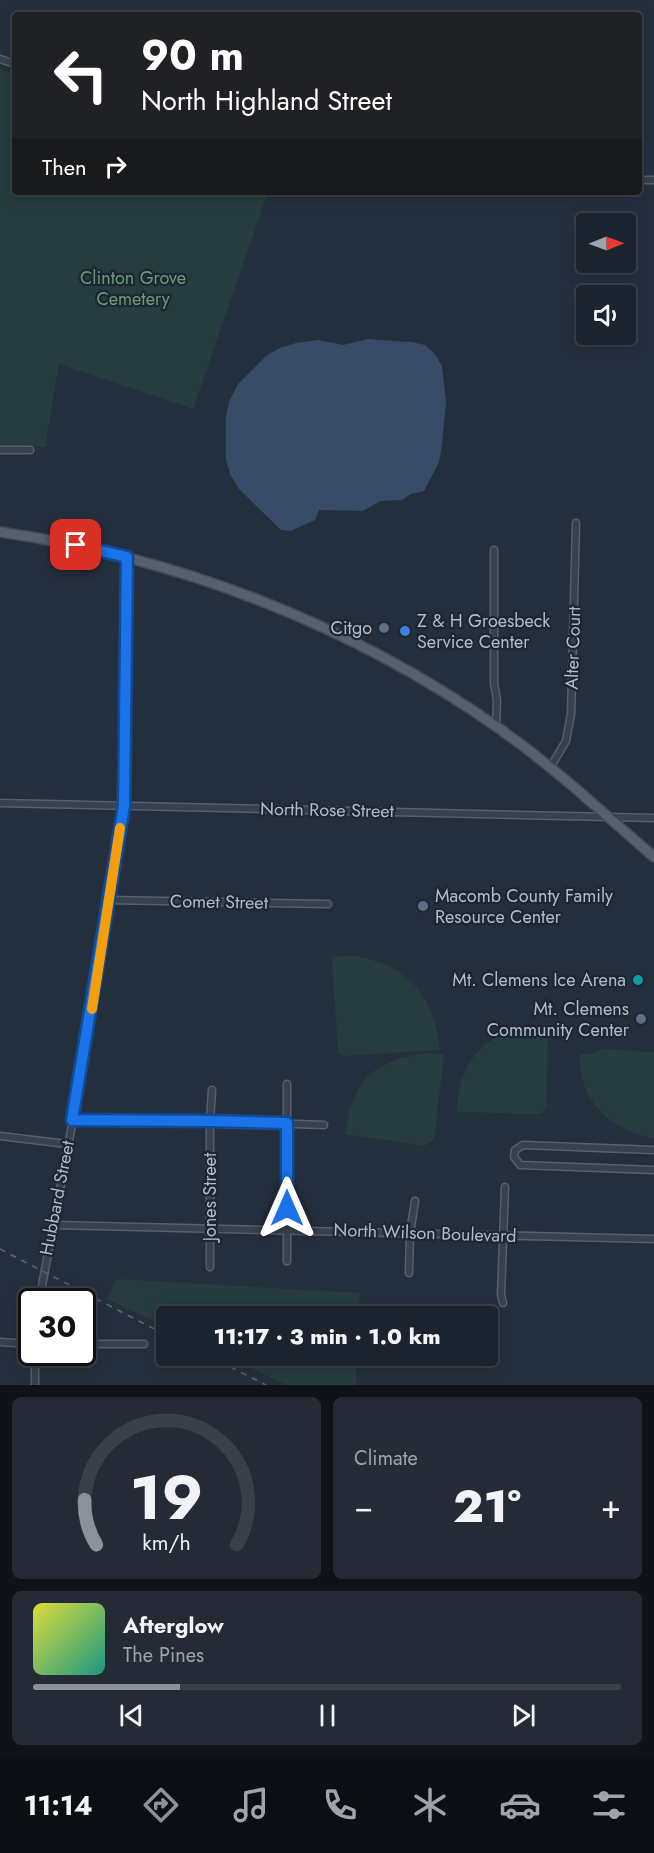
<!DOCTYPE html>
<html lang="en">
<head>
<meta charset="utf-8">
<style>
  body { margin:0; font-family:Jost,sans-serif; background:#242b36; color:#f1f3f6; height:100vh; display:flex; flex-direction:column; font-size:22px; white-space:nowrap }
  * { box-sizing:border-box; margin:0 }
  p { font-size:20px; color:#a0a4aa }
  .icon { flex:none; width:33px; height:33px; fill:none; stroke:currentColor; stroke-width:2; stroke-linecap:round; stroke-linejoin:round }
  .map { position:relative; height:1385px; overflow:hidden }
  .sheet { display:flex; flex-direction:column; gap:12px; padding:12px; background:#0f1319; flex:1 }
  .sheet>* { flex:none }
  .hud { position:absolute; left:12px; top:12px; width:630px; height:183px; border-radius:6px; box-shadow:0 3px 15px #0003,0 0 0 2px #39404a; background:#202124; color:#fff; overflow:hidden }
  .needle { width:39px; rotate:89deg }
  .buttons { position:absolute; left:576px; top:213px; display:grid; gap:12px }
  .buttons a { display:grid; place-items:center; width:60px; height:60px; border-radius:6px; background:#1b232e; box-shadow:0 3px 15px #0003,0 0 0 2px #39404a; font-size:30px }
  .speed { position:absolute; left:18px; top:1288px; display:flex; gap:12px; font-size:30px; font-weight:700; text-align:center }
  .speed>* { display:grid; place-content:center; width:78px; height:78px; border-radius:50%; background:#1b232e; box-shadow:0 3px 15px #0003,0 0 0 2px #39404a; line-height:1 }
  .speed .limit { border:3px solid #111; border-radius:9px; background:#fff; color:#111 }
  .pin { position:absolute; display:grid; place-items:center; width:51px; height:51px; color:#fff; margin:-26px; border-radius:12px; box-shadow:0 3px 9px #0006 }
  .me { position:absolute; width:66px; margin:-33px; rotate:0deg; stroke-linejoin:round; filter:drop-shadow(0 0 4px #0008) }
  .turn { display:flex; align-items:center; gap:21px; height:126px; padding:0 30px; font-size:27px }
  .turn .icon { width:78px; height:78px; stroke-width:2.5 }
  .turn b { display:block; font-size:42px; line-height:51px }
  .then { display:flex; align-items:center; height:57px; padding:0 30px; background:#0003; gap:12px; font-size:22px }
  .big { font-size:45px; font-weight:800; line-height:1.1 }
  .sheet .widget { flex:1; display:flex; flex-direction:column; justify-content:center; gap:9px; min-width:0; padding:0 21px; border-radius:9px; background:#242b36 }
  .sheet .dial { align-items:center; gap:0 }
  .dial svg { height:156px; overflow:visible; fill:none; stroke:#39404a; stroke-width:7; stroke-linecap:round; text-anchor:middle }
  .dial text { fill:#f1f3f6; stroke:none }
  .song { display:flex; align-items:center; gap:18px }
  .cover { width:72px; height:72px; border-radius:9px; background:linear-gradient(135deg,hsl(60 70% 55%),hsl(170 70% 35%)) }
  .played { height:6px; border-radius:3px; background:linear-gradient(90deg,#8c9099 25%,#39404a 25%) }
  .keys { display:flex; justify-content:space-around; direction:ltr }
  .heat { display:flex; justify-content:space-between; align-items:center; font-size:33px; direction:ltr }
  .sheet .tiles { flex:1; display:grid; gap:12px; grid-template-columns:1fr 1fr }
  .widget:last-child { grid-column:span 2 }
  .trip { position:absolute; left:156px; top:1306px; width:342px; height:60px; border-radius:6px; background:#1b232e; box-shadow:0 3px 15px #0003,0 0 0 2px #39404a; font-weight:800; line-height:60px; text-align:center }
  .tab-bar { display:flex; height:96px; justify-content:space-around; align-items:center; background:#0b0e12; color:#a0a4aa }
  .tab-bar .icon { width:42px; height:42px }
  .tab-bar .selected { color:#8c9099 }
  .tab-bar b { font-size:27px; color:#f1f3f6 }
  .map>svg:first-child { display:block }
</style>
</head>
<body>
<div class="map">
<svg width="654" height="1385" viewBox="0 0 654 1385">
  <rect width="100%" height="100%" fill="#242f3e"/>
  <g fill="#263c3f">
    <polygon points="0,69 15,74 15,192 268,192 193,409 59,364 45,447 0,446"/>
    <path d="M354,956c55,9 80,40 86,94l-96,6 -6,-4 -6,-95z"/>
    <path d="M548,1024l-2,84 -5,6 -84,-2c0,-58 37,-85 91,-88z"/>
    <path d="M602,1049l52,3v86c-43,-7 -77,-38 -74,-84h13z"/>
    <path d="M428,1053l16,1 -10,86 -10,6 -79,-12c8,-55 29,-74 83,-81z"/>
    <polygon points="117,1279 360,1293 358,1317 166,1317 166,1327 107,1299"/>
    <polygon points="226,1356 357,1356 356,1385 286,1385"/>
  </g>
  <polygon fill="#394c67" points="368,339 411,342 425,345 434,353 442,366 446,402 442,445 439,462 424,491 411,494 402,500 380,501 363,511 319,510 315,520 304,525 291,531 281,530 239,489 230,474 226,459 226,417 229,402 238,384 266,356 280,348 296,343 318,340 343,345"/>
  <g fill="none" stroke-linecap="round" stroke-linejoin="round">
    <g stroke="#565f6c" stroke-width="9">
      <g id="street">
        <polyline points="0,59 15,64"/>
        <polyline points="639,180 654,180"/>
        <polyline points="0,450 30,450"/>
        <polyline points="494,550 494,683 497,700 496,726"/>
        <polyline points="550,768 566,741 571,714 576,523"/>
        <polyline points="0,803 654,818"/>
        <polyline points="109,900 328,904"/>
        <polyline points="72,1121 210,1121 324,1125"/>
        <polyline points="0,1136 67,1144"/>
        <polyline points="654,1150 523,1145 515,1150 514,1157 520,1165 654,1170"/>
        <polyline points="52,1225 654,1239"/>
        <polyline points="287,1261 287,1084"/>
        <polyline points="210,1267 210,1121 212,1090"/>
        <polyline points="409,1273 410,1233 415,1201"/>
        <polyline points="39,1302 80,1082 124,806 127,557"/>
        <polyline points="503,1303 501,1295 505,1187"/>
        <polyline points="0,1342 32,1344"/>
        <polyline points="82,1344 144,1344"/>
        <polyline points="35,1385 35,1353"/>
      </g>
    </g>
    <g stroke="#414a57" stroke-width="12">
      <path id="primary" d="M0,532c178,26 350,92 497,195 56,39 106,86 157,130"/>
    </g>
    <use href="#street" stroke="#38414e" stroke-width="6"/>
    <use href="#primary" stroke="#56606e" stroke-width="9"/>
    <g stroke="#5a6575" stroke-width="1.5" stroke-dasharray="6 6" stroke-linecap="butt">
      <polyline points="0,1249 166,1335"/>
      <polyline points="209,1356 266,1385"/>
    </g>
  </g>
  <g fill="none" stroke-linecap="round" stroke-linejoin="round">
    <g stroke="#114b97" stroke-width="15">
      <polyline id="route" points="76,545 127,557 124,806 72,1120 210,1121 287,1123 287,1208"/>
    </g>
    <use href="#route" stroke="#1a73e8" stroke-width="10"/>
    <polyline stroke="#f59e0b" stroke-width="10" points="92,1009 120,828"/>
  </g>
  <g fill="#5c6f8a" stroke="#1d2633" stroke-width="2">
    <circle cx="384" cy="628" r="6"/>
    <circle cx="423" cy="906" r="6"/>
    <circle cx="641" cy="1019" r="6"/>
  </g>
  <circle fill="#3f7fe0" stroke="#1d2633" stroke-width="2" cx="405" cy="631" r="6"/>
  <circle fill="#0f9aa8" stroke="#1d2633" stroke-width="2" cx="638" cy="980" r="6"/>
  <g text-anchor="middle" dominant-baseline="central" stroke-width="4.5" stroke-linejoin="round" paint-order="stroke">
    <g font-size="18" fill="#6b9a76" stroke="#1d2633">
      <text x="133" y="278">Clinton Grove<tspan x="133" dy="21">Cemetery</tspan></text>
    </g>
    <g font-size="18" fill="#b4bcc9" stroke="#1d2633" text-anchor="end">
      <text x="417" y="621" text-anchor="start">Z &amp; H Groesbeck<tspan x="417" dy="21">Service Center</tspan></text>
      <text x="372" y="628">Citgo</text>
      <text x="435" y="896" text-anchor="start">Macomb County Family<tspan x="435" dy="21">Resource Center</tspan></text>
      <text x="626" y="980">Mt. Clemens Ice Arena</text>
      <text x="629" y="1009">Mt. Clemens<tspan x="629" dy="21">Community Center</tspan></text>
    </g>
    <g font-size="18" fill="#b4bcc9" stroke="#1d2633">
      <text transform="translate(573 648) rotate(-88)">Alter Court</text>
      <text transform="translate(327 810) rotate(1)">North Rose Street</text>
      <text transform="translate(219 902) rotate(1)">Comet Street</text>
      <text transform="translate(210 1197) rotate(-90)">Jones Street</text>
      <text transform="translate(57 1198) rotate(-79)">Hubbard Street</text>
      <text transform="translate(425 1233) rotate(2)">North Wilson Boulevard</text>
    </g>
  </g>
</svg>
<div class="buttons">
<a><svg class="needle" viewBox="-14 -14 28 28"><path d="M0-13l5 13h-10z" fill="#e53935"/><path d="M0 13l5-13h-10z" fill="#a0a4aa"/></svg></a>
<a><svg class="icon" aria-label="sound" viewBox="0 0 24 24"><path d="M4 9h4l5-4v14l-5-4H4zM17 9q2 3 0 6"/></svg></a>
</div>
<div class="speed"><div class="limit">30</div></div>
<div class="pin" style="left:76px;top:545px;background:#d93025"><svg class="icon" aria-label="arrive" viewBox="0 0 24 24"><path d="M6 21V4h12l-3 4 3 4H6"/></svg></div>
<svg class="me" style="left:287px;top:1208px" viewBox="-20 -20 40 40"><path d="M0-17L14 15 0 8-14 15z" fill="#1a73e8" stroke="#fff" stroke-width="4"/></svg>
<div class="trip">11:17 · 3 min · 1.0 km</div>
<div class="hud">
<div class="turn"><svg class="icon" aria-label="left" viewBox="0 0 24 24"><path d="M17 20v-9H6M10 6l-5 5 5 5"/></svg><div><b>90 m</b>North Highland Street</div></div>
<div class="then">Then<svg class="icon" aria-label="right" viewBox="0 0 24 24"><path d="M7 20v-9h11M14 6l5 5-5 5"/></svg></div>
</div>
</div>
<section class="sheet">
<div class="tiles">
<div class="widget dial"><svg viewBox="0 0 100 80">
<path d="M14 69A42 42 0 1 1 86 69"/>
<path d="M14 69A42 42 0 0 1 8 46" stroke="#8c9099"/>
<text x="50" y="56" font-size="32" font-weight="700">19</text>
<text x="50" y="72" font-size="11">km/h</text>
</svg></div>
<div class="widget"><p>Climate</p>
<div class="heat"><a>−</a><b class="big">21°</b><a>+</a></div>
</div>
<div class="widget">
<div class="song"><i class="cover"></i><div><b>Afterglow</b><p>The Pines</p></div></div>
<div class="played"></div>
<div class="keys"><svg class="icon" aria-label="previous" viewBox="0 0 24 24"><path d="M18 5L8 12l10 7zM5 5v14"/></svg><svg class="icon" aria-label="pause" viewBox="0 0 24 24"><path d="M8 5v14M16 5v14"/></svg><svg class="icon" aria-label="next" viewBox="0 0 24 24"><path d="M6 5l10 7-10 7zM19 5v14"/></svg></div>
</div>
</div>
</section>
<nav class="tab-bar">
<b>11:14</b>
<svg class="icon selected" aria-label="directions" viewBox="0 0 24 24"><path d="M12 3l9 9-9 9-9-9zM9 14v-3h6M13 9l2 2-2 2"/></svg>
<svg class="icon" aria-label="music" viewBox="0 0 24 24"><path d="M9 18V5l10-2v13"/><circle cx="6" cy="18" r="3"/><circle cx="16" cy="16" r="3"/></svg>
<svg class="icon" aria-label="phone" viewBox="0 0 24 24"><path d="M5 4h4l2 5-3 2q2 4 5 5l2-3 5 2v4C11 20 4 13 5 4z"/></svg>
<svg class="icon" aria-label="climate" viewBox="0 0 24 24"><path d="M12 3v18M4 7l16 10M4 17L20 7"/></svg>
<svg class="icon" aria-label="car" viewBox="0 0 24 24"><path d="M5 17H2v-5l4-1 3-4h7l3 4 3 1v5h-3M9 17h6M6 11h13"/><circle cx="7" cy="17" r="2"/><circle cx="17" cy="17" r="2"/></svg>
<svg class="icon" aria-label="filters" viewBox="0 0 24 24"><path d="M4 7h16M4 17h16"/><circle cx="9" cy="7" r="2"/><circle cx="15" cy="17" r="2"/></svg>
</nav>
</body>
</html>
